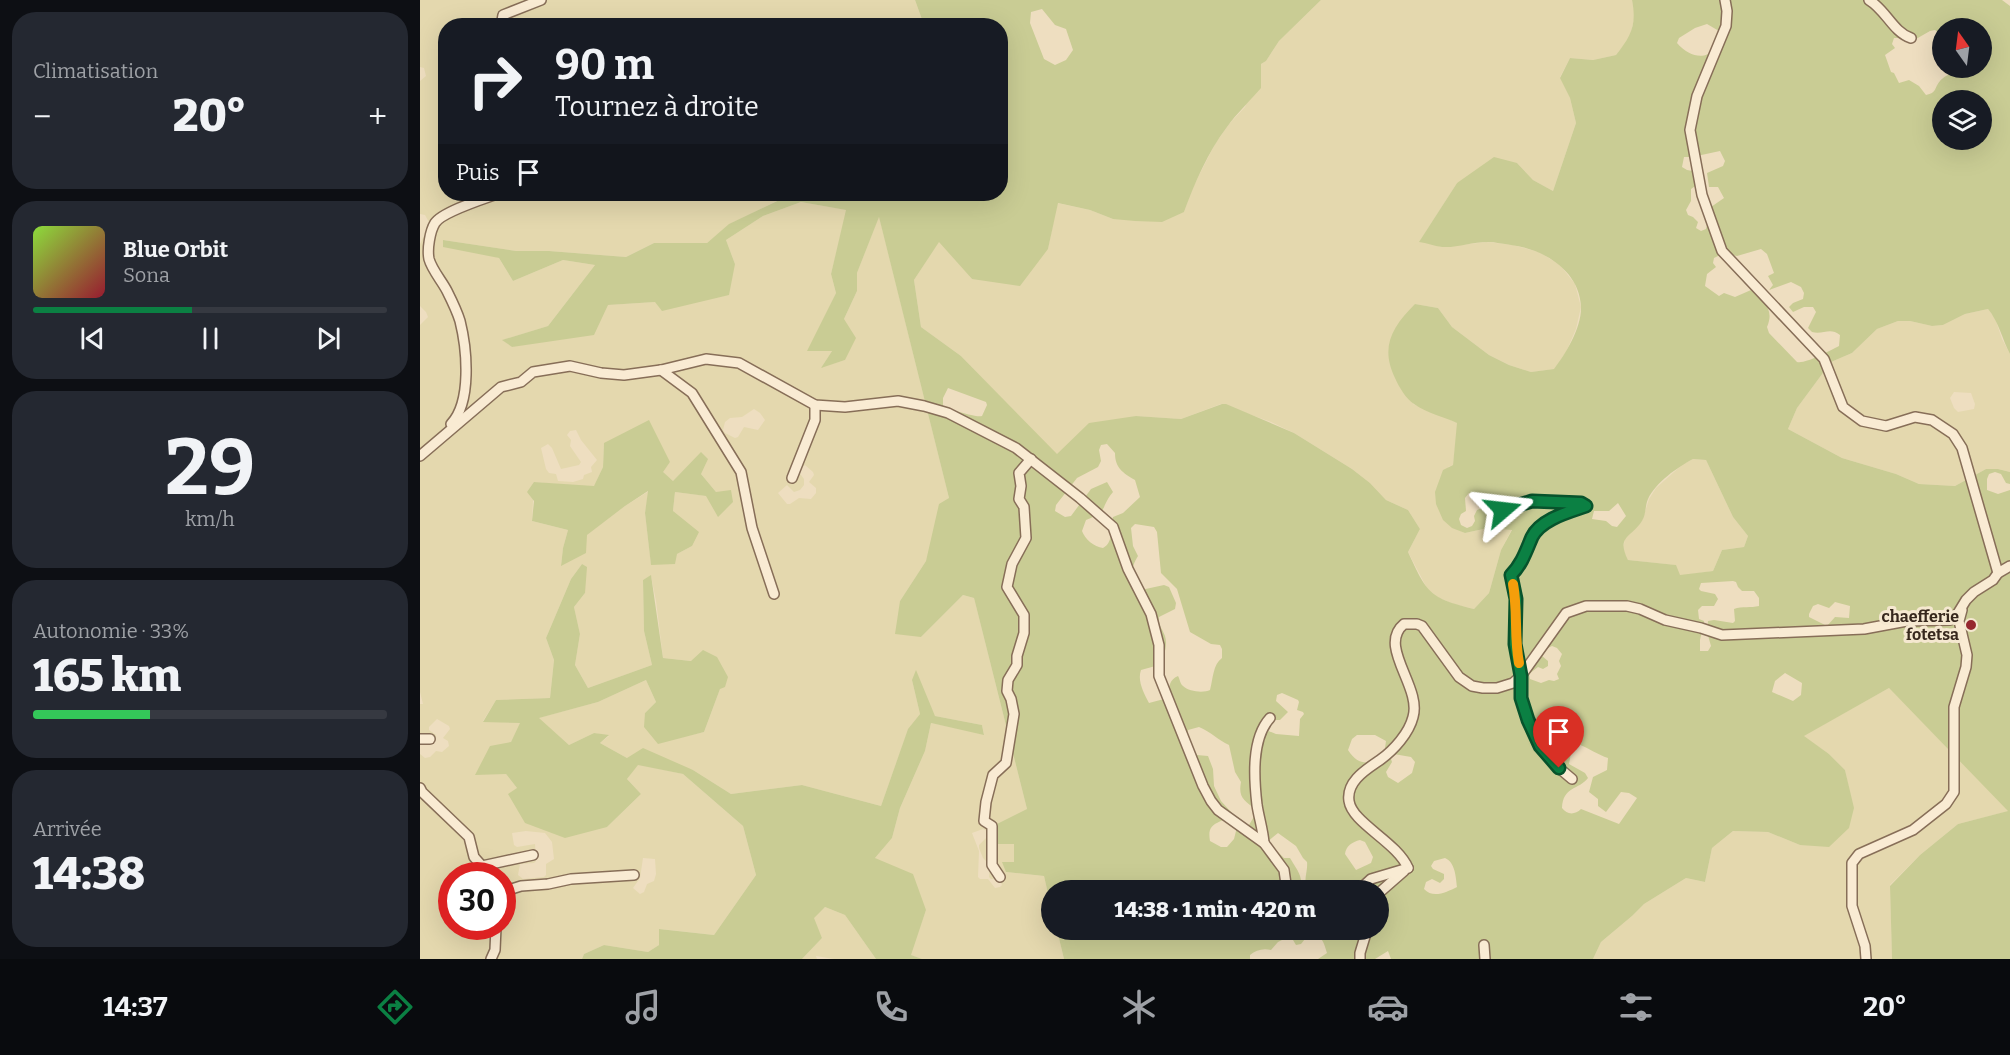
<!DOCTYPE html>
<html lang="fr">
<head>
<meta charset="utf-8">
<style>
  body { margin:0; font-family:Bitter,serif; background:#242831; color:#f1f3f6; height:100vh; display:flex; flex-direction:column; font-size:22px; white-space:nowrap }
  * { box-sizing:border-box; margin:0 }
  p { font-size:20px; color:#9ea1a6 }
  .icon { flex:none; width:33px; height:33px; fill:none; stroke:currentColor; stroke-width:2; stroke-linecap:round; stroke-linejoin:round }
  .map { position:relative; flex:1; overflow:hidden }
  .sheet { display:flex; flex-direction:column; gap:12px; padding:12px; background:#0d0f14; width:420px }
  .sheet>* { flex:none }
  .banner { position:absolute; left:18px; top:18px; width:570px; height:183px; border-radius:24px; box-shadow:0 6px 24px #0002; background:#171b24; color:#f1f3f6; overflow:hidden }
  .needle { width:39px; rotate:346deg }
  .controls { position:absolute; left:1512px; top:18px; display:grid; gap:12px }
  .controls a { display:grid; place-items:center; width:60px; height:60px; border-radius:50%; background:#171b24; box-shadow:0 6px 24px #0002; font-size:30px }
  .speed { position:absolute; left:18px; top:862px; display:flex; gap:12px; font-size:30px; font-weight:700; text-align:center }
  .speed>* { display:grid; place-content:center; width:78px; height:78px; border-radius:50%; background:#171b24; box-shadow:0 6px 24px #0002; line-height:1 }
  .speed .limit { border:9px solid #d22; background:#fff; color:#111 }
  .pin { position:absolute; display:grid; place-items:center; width:51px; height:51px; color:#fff; margin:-62px -26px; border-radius:50% 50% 50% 0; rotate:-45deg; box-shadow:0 0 6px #0007 }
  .pin .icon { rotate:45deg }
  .me { position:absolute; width:66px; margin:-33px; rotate:73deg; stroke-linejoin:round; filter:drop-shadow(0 0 4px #0008) }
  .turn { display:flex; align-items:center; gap:21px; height:126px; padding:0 18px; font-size:27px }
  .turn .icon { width:78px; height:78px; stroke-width:2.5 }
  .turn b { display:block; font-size:42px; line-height:51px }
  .then { display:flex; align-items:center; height:57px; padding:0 18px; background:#0003; gap:12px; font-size:22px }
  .big { font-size:45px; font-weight:800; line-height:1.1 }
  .sheet .tile { flex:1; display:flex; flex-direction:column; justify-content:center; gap:9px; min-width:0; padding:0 21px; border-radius:24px; background:#242831 }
  .sheet .dial { align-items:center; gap:0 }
  .dial b { font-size:78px; line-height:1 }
  .song { display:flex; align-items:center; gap:18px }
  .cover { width:72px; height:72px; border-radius:9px; background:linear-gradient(135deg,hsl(90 70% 55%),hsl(350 70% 35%)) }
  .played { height:6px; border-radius:3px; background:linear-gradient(90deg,#0b8043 45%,#363941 45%) }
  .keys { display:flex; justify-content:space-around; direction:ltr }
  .heat { display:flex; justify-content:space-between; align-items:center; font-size:33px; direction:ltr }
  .charge { height:9px; border-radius:4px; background:linear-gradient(90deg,#34c759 33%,#363941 0) }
  .trip { position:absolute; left:621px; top:880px; width:348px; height:60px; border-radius:30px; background:#171b24; box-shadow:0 6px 24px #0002; font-weight:800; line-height:60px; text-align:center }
  .dock { display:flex; height:96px; justify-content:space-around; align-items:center; background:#090b0e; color:#9ea1a6 }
  .dock .icon { width:42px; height:42px }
  .dock .selected { color:#0b8043 }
  .dock b { font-size:27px; color:#f1f3f6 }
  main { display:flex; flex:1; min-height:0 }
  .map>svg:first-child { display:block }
</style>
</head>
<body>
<main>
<section class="sheet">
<div class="tile"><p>Climatisation</p>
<div class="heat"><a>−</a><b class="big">20°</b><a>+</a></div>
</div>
<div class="tile">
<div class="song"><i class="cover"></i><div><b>Blue Orbit</b><p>Sona</p></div></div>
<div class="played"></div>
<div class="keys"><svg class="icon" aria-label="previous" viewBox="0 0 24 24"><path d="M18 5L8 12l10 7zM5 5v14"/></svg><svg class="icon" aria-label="pause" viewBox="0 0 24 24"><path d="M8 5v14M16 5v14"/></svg><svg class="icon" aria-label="next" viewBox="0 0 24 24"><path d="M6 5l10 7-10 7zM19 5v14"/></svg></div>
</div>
<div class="tile dial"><b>29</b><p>km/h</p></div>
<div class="tile"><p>Autonomie · 33%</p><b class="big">165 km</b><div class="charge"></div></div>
<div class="tile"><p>Arrivée</p><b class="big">14:38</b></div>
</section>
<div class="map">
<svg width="1590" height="959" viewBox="0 0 1590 959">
  <rect width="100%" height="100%" fill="#eedec0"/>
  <g fill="#e4d8ae" fill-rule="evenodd">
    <path d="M0,0h495l9,25 -478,1v168h345l-61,30 -23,19h-53l-28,14 -77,-6h-33l-73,-11 56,18 14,23 50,-21 32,5 -47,61 -45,14 9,7 95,-42 48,-3 80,-38 -9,-24 37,-24 38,-14 46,8 -16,64 5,19 -28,58h24l-10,16 23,-7 -1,-41 13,-28v-18l22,-57 70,282 -23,63 -26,40 21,36 42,-42 11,3 53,211 -31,35h18v18l-8,10 38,4 7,31 1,23h5l7,29h-142l-12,-4 16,-45 -51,-52 17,-20 8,-30 25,-57 6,-28 53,11 -2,-9 -47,-9 -23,-36 8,34 -12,16 -27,76 -79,-21 -71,9 -38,-24 -66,-12 -27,-15 9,-7 -15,-3 -25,12 -31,-27 60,-16 48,-22 10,22 -11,11 13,30 46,-11 16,-43 -28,-28 -29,-3 -7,-57 -5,-25 -8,4 1,51 8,34 -64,23 -13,-23 5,-31 -6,-27 11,-14 -3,-29 -11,15 -25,59 8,22 -4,38 -54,2 -13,21 38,2 -10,19 -5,32 11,14 90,39 34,-33 -14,-15 11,-15 45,10 60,52 13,49 -42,60 -54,-6 -1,16 -11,7 -44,-7 -20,9 -2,5h-162v-205l5,4 5,-1 6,-6 6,1 7,-6 -1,-5 -5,-3 7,-9 -1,-3 -12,-7 -8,8v3l7,5v5l-4,4 -12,1v-41h3l-3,-12v-367l8,-8 -2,-5 -6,-6v-62l10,-20 -5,-9 -5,-1v-133l6,-5 -2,-8 -4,-1zM334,409l6,4 5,7 -7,10 -14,-3 -6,10 -3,1 -10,-5 -2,-3 2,-8 5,-4 12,-1zM156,430l5,10 16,20 -6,7 1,5 -8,3 -1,4 -10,3 -15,-1 -2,-7 -7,-1 -3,-4 -5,-21 7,-4 4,4 9,21 18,-4 2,-3 -11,-16 1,-6 -4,-5 3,-4zM184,443l66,19 -8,10 11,9 28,-28v21l15,18 -9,4 -32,-4 -2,19 19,35 -15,8 -26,10 -6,-51 4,-22 -24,15 -39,29 -25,30 2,-17 5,-18 -36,-9 2,-39 60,5 9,-20zM385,465l8,7 1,3 -5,7 7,6v5l-5,6 -12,-1 -9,6h-3l-9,-11 9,-8 7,7 6,-2 4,-5v-6l-6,-8zM563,829l4,2 1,5 -9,9v3l4,10 7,7 -1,12 2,2 8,-1 3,7 -2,2 -5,1 -7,-9h-8l-2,-2 1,-26 -7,-18zM106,831l19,2 7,9 2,17 -8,5v11l-2,2 -21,2 -5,-4 2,-11 14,-1 2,-2 -1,-17 -18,3 -3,-2 -2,-12zM223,858l12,1 1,15 -2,7 -7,3 -3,8 -4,2 -7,-6 7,-10zM32,876h50v51h-50z"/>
    <polygon points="901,0 1212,0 1215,15 1210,37 1196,55 1173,60 1150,58 1140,77 1150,98 1156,123 1133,191 1113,180 1097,163 1037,183 1000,241 1022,247 1067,242 1093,245 1119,252 1140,265 1155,284 1161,307 1156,329 1147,350 1135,369 1111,372 1089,365 1069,355 1032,327 1018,308 995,304 993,404 1038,423 1033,465 1028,467 1037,529 1045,533 1068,528 1092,529 1081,550 1069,593 1054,609 1033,604 1010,594 988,552 1000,529 988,510 966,500 950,483 932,469 874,433 851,422 801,404 761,419 716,416 637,455 541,356 501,327 494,280 519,241 552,279 628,249 637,203 670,210 693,219 764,212 772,189 795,144 809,124 825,107 841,64 846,61 859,41"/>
    <path d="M1568,309l7,9 7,21 8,15v118l-12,-3h-12l-31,17 -36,-2 -23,-10 -54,-16 -54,-29 9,-21 34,-46 21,-9 25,-24 21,-8h12l22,5 11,-1 22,-11zM1534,392l17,1 4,11 -1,5 -16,3 -4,-4 -4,-10z"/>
    <polygon points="1273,459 1286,460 1313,517 1328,536 1324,547 1302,550 1293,571 1259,576 1255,565 1208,560 1203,550 1205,538 1222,521 1229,499 1236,488 1263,464"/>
    <polygon points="1469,688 1589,811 1538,824 1500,855 1470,885 1472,959 1173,959 1181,942 1212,916 1224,904 1266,878 1285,882 1292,848 1313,831 1348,832 1380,845 1433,808 1425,770 1409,754 1383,736"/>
    <polygon points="405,907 425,915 456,959 414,959 396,956 397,959 382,959 402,938 393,918"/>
  </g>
  <g fill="#c9cc94" fill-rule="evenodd">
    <path d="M495,0h406l-42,41 -13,20 -5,3v24c-11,13 -24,25 -34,39 -19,25 -32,55 -43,85l-22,10 -27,-1 -22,-2 -23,-9 -32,-7 -10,46 -28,37 -48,-7 -33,-37 -25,38 7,47 40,29 96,98 32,-31 47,-7 45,3 41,-15h4l68,29 58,36 18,14 16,17 22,10 12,19 -12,23c19,41 21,46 66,57l15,-16 12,-43 11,-20 -24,-2 -23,5 -13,-5 -9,-8 -7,-16 -1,-12 8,-22 10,-5 4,-42c-13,-6 -30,-10 -43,-19 -8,-5 -15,-17 -19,-26 -15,-31 -3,-51 20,-74l23,4 14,19 37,28 20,10 22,7 23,-3c12,-16 28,-42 27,-63 -2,-36 -38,-57 -70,-61 -8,-1 -16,-3 -23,-3 -16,0 -31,6 -46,5 -8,-1 -15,-4 -23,-5l38,-59 37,-26 23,6 16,17 20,11 23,-68 -6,-25 -10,-20 10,-20 23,2 23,-5c15,-19 21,-30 16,-55h370l8,6v348c-8,-15 -11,-32 -22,-45l-23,5 -22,11 -11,1 -22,-5h-12l-21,8 -25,24 -21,9 -34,46 -9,21 54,29 54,16 23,10 36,2 31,-17h12l12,3v12l-4,-1 -5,-9 -6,-2 -6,2 -2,5v11l11,4 12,-4v469h-118l-2,-73 30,-31 38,-31 50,-13 -119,-123 -85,48 25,18 16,16 9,38 -5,20 -20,19 -29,-2 -32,-13 -35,-1 -21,17 -7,34 -19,-4 -42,26 -12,12 -31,26 -8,17h-202l-3,-8 -13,8h-57l9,-6c-3,-9 -3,-14 -12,-18l-10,4 -4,5 -5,1 -3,-5 -5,-3 -10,5 -7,8c-8,-2 -15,0 -21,5v4h-186l-7,-29h321v-39l-67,-2 -5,-3c-2,-8 2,-16 1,-24l-4,-4 -7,-12 -18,-13 -11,9 5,10h6l6,6h6c7,12 15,20 9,33h-247l-1,16 -7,-31 -38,-4 -4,-10h12v-18h-19l2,-20 30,-15 -53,-211 -11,-3 -42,42 -26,-3 5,-33 26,-40 13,-57 10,-6 -70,-281 -22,56v18l-13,28 12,19 -11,22 -24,8 11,-17h-25l29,-58 -5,-19 15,-64 -45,-8 -38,14 -37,24 9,24 -6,31 -67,16 -7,-9 -47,3 -14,30 -82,12 -10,-7 46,-14 47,-61 -32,-5 -50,21 -14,-23 -56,-11v-7l73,11h33l77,6 28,-14h53l22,-19 63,-30h208v-168l-76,-1zM622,9l13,16 11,4 7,21 -7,10 -11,5 -11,-6 -14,-36 1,-11zM1287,24l12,7c0,29 -25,32 -42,12l2,-5 16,-10zM1522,28h40v40h-28v3c-4,3 -11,6 -14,10 -6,7 -3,12 -14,14l-7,-9 -10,-6 -10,3 -5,-10 -3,-1 -6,-17 10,-7 -3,-4 2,-6h12l3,5 21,-12 5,-1 7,6zM1522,100h40v40h-40zM1300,151l5,10 -2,5 -16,7 2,14h9l6,11 -13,9 -5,22 -5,2 -5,-3 2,-6 -5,-5 -5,-2 -2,-5 5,-9v-12l10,-7 -3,-10 -11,-2 -5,-3 2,-10h8zM1341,249l6,5 7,19 -6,3 5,9 -4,5 22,-8 10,5 3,6 -1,6 -10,4 -4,4 4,5 11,-5h9l3,5 -8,16 4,4c11,3 18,-5 28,3l-1,11c-10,5 -33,18 -42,16l-28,-29 -2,-6c8,-19 -4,-24 -16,-37l-16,7 -11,-4 -5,3 -14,-10 2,-12 9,-7 -3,-4 1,-5 10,-5 13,3zM528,388l38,14 1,3 -5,11c-6,2 -32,-7 -39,-9v-9zM687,444l8,9c0,15 8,20 20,27l5,17 -17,16 -10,4c-3,12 1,25 -10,31 -9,-1 -18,-9 -21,-17l4,-11c24,-10 13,-11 27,-28l-6,-10 -16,7 -20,27 -6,1 -10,-6 1,-6 21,-27 21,-11 3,-6 -2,-11 2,-5zM1273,459l13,1 27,57 15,19 -4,11 -22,3 -9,21 -33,4 -4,-10 -48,-5c-12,-24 3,-22 14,-39 4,-6 3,-15 6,-22 8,-17 30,-32 45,-40zM1049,493l16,2 2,11 -10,4 -3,6 1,5 -3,5 -5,2 -6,-3 -2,-6 2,-5 5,-3 -1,-13zM1198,503l8,13 -9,11 -5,-1 -6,-5 -14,-2 2,-8h15zM715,524l19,3 3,5 4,41 16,16 13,43 21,12 9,1 2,4v9c-9,6 -9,21 -12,32 -6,3 -21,2 -27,-4 -3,-2 -3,-7 -5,-10 -9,4 -9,10 -9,19l-5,4 -15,4c-5,-10 -12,-22 -8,-33l18,-5c5,-9 9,-19 6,-29 -3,-8 -7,-11 -6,-19l16,-8 1,-6 -7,-16 -5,-2 -23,5c-9,-15 -12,-19 -3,-34l-5,-10 -2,-18zM1313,581l3,1 2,5 4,4h12l5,7v8c-8,2 -17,0 -25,3l1,12 -2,2 -19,-3 -6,1 -1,11 4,14 -3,5h-8v-11l4,-19 -5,-2 -1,-9 4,-4h12l4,-7 -3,-5 -14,-3 -2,-2 2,-6zM1415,602l15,4 -1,12 -14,-1 -8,9 -18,-9v-3l4,-8 5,-2 11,4zM1132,646l5,2 5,6 -3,7 2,5 -4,8 2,5 -5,2 -5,-1 -8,3 -11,-4 -1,-5 9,-7 5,2 5,-3v-5l-6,-5 2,-6zM1365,673l17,10 -1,12 -8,6 -21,-9 3,-11zM862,693l16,7 1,2 -2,8 6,2 1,2 -4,5 -1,17 -23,-2 -10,-4 6,-10h8l8,-8 -12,-11 1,-6zM779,727c12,5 19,13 30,18l6,27 6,10c-3,16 3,18 15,28l-1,5 -6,10 -12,2 -3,12 -7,8h-6l-11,-6c-4,-22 13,-15 21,-29l-10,-11 -7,-15 -1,-17 -5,-13 -11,-1 -10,-15 1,-10zM937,735h18l11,6 -1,7 3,5 23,4 4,5 -3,11 -14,10 -10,-6 -2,-5 6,-10 -2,-6c-18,6 -30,13 -42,-6l4,-11zM1158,744c11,4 20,11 30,14l-1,12 -14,7 -4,15 9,7v7l8,6 15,-20 8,1 8,5 -18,26 -38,-15c-6,6 -14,6 -19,-1 1,-22 17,-18 26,-30l-3,-5 -16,-9 2,-11zM940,840l5,2 8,15 -2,6 -15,7 -11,-16c1,-8 7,-12 15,-14zM1025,858c10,4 11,19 12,29 -10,5 -24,12 -33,2l2,-7 6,-3 8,4 4,-4v-5l-11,-5 -2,-3 3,-5z"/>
    <polygon points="229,420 250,462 243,472 253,481 281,452 288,459 281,474 296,492 311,490 313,502 298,517 286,496 255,492 253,511 279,532 272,546 257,554 255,564 231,565 225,513 228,491 205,506 167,535 166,553 141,566 143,548 148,530 112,521 114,501 107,492 114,482 174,486 183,467 184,443"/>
    <polygon points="162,564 167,567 165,593 154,607 160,634 155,665 168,688 232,665 224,631 223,580 231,575 243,658 271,661 283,650 297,657 308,677 305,687 300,689 284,732 238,744 224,727 225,713 236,702 226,680 178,702 119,718 149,745 174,733 189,735 180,743 207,758 223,748 273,770 311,794 382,785 461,806 488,729 500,714 492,680 496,670 515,716 562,725 564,735 511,723 505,751 480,808 472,838 455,858 493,874 506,910 491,955 502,959 456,959 425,915 405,907 394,918 402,938 382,959 162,959 164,954 184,945 228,952 239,945 239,929 294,935 336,875 323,826 263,774 218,765 207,779 221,794 187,827 145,838 105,823 88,794 97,788 86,774 55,775 70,746 91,742 100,723 63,722 76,700 130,698 134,660 126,638 151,579"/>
  </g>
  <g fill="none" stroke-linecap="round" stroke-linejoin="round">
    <g stroke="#876e58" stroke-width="12">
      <g id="minor">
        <polyline points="1305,0 1307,11 1306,26 1277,96 1270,130 1282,195 1302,251 1404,359 1423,407 1442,421 1466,426 1495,417 1512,420 1533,434 1542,448 1578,573"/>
        <path d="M1449,0c17,10 24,32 42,38"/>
        <polyline points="81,26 83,15 121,0"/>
        <polyline points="241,370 272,393 321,472 332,528 354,594"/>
        <path d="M31,424c21,-22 16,-75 9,-103 -3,-10 -8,-20 -13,-30 -5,-10 -15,-21 -18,-32 -2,-10 1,-28 6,-36 7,-11 48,-24 62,-29"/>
        <polyline points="0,456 81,387 101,382 113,372 150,366 181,373 204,375 241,370 286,359 319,363 395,405 425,407 478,401 504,406 528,413 596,448 660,498 693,527 708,569 731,614 739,645 739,676 783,786 791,801 798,810 844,843 864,870 867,891"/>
        <polyline points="372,478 395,420 395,405"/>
        <path d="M1071,508l12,2 28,-9 50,2 5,3c-17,6 -46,13 -54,31 -6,14 -10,27 -21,38l5,24 -1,45 6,32v22l7,22 12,26 19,22 13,11"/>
        <polyline points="0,739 10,739"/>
        <polyline points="0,788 2,792 49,837 54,857 62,866 64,876"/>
        <path d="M844,843c-1,-13 -5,-25 -7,-38 -3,-26 -6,-66 13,-87"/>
        <polyline points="62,866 113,855"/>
        <path d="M988,868c-11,-26 -56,-45 -59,-67 -3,-20 18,-32 31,-41 14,-10 29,-27 33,-43 9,-30 -36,-71 -9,-93h13l5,2 37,51 13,9 11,2h14l16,-5 8,-7 45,-63 20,-7h41l13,3 25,11 36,8 21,7 142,-6 43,-8 43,-1 5,-2 11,-18 8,-8 19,-12 5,-7 12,-7"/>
        <polyline points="580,877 572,865 572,826 564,821 566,802 573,775 586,763 594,714 591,699 587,691 588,680 597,665 597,656 604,633 604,615 587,587 592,564 606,538 604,507 599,499 601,486 599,473 611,459"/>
        <polyline points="938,891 951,879 988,868"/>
        <polyline points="82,892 101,886 128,884 151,879 214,875"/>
        <polyline points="958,896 960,892 984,871"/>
        <polyline points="883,930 888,930"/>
        <polyline points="1064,945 1065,959"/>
        <polyline points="71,959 75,950 76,927"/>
        <polyline points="940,959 940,953 947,930"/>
        <polyline points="1446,959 1445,946 1432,906 1432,863 1439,854 1493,830 1526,804 1534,792 1534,707 1546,667 1547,655 1539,621 1542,610"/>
      </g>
    </g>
    <use href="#minor" stroke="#f9ebd3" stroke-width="9"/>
  </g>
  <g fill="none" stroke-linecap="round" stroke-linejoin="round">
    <g stroke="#07532c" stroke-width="15">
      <path id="route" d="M1083,510l29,-9 49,2 5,3c-17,6 -45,13 -54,31 -6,14 -10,27 -21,38l5,24 -1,45 6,32v22l7,22 12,26 19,22"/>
    </g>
    <use href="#route" stroke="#0b8043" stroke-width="10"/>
    <path stroke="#f59e0b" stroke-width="10" d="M1093,584c5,27 1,53 6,79"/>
  </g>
  <circle fill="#96282f" stroke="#f5e8d0" stroke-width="2" cx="1551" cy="625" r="6"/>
  <g text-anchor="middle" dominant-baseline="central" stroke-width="6" stroke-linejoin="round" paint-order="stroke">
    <g font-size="16" font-weight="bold" fill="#37281d" stroke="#f5e8d0" text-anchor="end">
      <text x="1539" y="616">chaefferie<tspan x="1539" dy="18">fotetsa</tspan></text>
    </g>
  </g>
</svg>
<div class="controls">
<a><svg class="needle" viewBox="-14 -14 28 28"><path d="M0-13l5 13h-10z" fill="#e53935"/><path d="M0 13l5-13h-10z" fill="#9ea1a6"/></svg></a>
<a><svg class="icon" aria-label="layers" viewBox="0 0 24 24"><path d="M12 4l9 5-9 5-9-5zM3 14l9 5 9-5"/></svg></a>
</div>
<div class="speed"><div class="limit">30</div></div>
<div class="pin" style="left:1139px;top:768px;background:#d93025"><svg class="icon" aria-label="arrive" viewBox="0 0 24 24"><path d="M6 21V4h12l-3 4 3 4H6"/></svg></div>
<svg class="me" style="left:1083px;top:510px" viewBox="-20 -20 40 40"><path d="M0-17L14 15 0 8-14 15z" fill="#0b8043" stroke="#fff" stroke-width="4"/></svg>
<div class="trip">14:38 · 1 min · 420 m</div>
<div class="banner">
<div class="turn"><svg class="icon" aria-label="right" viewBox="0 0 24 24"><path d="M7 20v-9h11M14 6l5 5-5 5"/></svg><div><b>90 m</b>Tournez à droite</div></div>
<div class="then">Puis<svg class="icon" aria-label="arrive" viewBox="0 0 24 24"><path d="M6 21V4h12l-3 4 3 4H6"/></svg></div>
</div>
</div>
</main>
<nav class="dock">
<b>14:37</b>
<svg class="icon selected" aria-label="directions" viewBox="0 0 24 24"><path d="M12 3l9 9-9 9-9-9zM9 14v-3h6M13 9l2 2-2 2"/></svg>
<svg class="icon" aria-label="music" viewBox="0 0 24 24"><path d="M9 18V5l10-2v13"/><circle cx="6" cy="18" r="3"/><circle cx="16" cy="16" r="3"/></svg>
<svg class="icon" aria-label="phone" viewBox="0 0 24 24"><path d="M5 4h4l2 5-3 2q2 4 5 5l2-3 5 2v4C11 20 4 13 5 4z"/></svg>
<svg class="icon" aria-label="climate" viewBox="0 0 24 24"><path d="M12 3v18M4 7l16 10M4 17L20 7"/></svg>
<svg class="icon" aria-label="car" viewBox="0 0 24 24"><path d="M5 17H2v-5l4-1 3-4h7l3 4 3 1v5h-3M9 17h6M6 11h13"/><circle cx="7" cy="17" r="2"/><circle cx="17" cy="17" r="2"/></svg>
<svg class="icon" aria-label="filters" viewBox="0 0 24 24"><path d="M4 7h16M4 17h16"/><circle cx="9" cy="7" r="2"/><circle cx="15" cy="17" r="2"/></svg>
<b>20°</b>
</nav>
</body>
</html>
